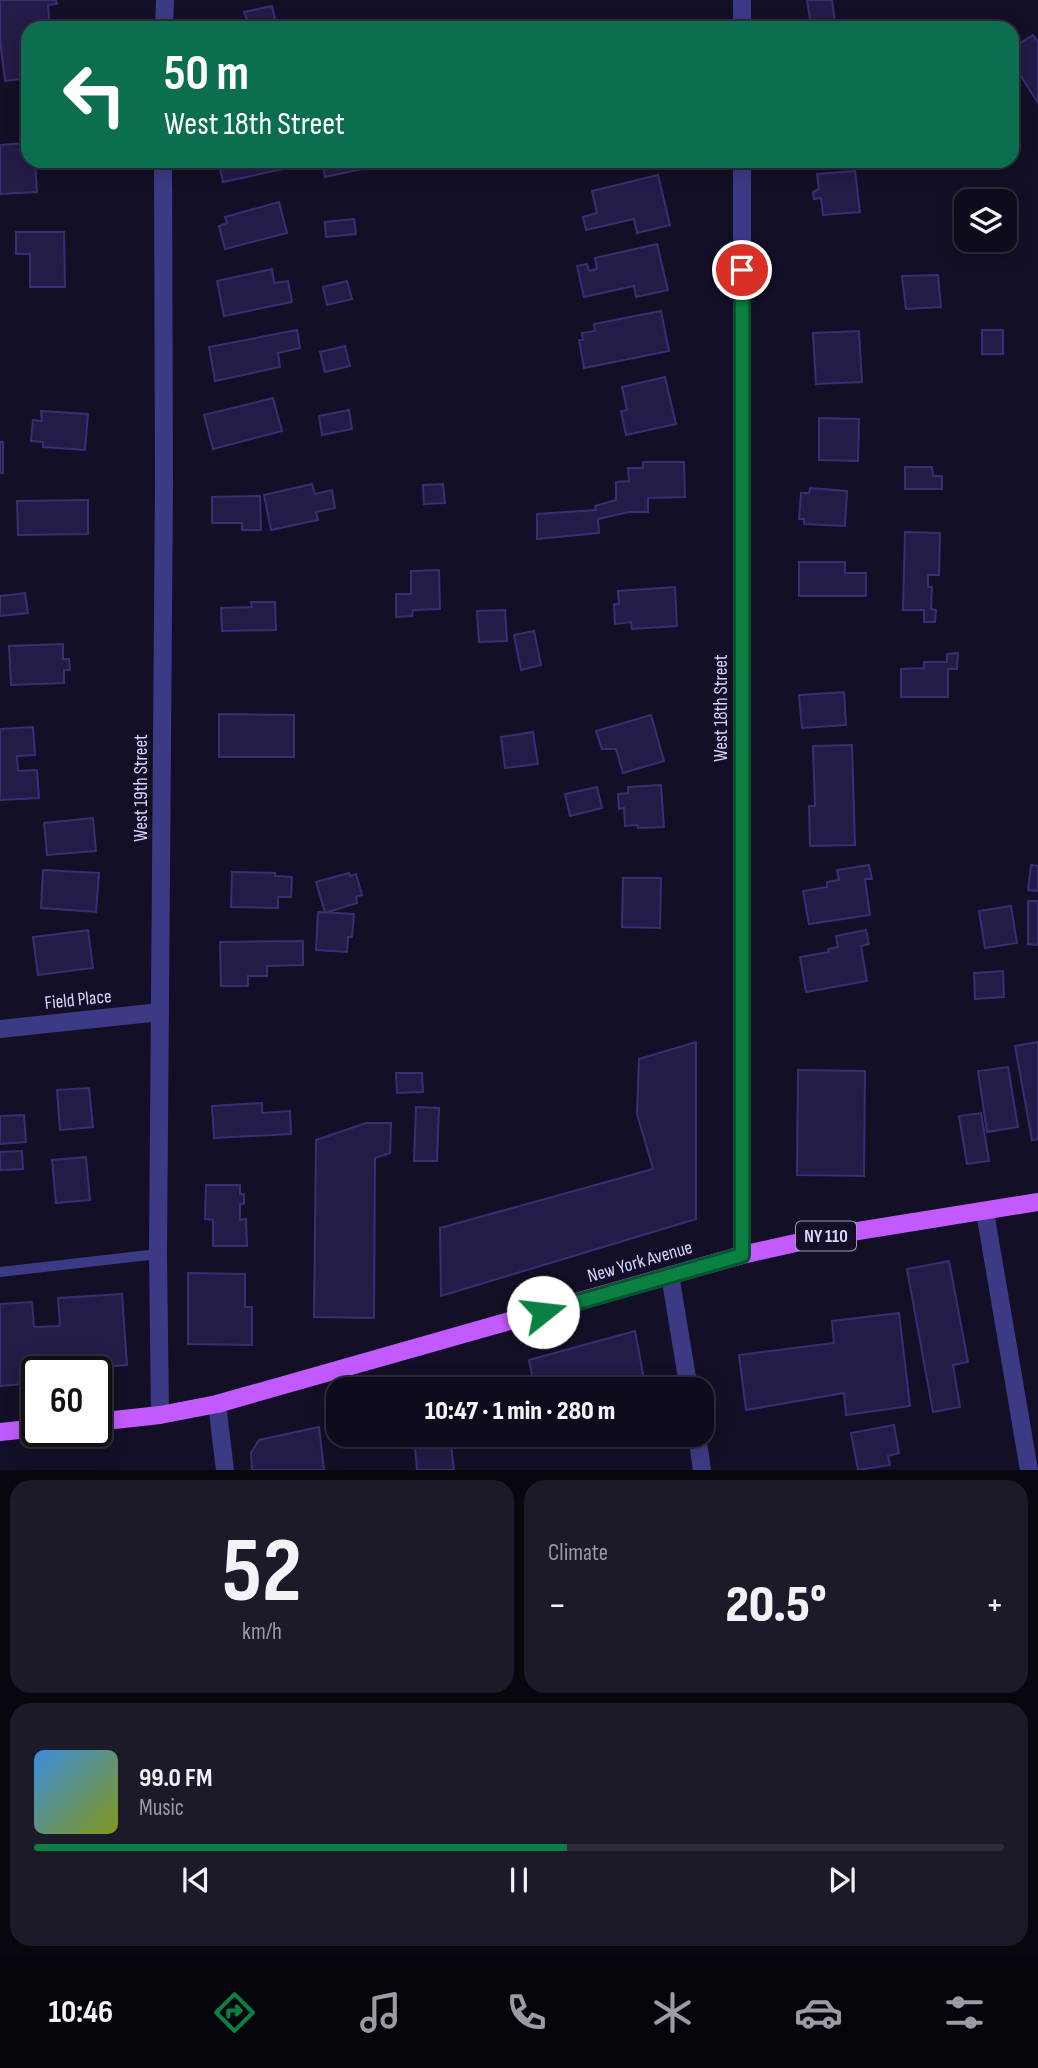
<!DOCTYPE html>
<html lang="en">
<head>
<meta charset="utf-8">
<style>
  body { margin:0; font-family:"Sofia Sans Condensed",sans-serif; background:#1c1929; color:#f1f3f6; height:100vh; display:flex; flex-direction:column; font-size:26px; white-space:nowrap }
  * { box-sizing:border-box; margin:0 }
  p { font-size:23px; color:#9b9ba3 }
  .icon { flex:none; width:38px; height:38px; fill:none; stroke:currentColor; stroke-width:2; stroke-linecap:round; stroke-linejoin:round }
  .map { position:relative; height:1470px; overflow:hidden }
  .panel { display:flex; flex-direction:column; gap:10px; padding:10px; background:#08060f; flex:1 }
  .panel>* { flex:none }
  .hud { position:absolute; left:21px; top:21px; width:998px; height:147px; border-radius:21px; box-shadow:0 4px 18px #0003,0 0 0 2px #2e2b3b; background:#0b6e4f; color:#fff; overflow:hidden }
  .controls { position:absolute; left:954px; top:189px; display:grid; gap:14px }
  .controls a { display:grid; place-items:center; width:63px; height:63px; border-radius:14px; background:#0e0b1c; box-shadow:0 4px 18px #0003,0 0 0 2px #2e2b3b; font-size:35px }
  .speed { position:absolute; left:21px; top:1356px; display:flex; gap:14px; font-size:35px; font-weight:700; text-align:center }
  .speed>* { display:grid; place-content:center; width:91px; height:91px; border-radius:50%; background:#0e0b1c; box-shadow:0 4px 18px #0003,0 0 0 2px #2e2b3b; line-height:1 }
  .speed .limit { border:4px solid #111; border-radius:10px; background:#fff; color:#111 }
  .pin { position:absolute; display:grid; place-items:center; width:60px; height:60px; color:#fff; margin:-30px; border:4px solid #fff; border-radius:50%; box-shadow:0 2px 7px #0007 }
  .me { position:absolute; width:77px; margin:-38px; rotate:74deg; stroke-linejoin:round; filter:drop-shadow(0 0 5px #0008) }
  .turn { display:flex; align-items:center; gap:24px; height:147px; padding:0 28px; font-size:32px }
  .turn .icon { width:91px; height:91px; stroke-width:2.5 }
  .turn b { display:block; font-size:49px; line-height:60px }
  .big { font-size:52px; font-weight:800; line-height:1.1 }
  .panel .card { flex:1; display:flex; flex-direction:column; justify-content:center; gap:10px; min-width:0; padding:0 24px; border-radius:21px; background:#1c1929 }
  .panel .dial { align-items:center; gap:0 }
  .dial b { font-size:91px; line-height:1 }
  .song { display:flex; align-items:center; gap:21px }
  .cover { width:84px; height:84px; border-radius:10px; background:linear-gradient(135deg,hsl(210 70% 55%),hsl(70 70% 35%)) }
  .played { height:7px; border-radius:4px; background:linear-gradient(90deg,#0b8043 55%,#2e2b3b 55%) }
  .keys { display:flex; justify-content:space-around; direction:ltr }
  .heat { display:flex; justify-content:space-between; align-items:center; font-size:38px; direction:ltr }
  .panel .tiles { flex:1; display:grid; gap:10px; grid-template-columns:1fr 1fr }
  .card:last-child { grid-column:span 2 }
  .trip { position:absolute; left:326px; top:1377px; width:388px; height:70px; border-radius:21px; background:#0e0b1c; box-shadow:0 4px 18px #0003,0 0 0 2px #2e2b3b; font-weight:800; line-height:70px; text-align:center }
  .tab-bar { display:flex; height:112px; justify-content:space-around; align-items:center; background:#06040b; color:#9b9ba3 }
  .tab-bar .icon { width:49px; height:49px }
  .tab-bar .active { color:#0b8043 }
  .tab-bar b { font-size:32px; color:#f1f3f6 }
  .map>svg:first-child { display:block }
</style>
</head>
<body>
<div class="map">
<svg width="1038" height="1470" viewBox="0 0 1038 1470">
  <rect width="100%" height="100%" fill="#130f26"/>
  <g fill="#241b47" stroke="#3b2d73" stroke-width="2">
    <polygon points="0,0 56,0 57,4 48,5 50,28 28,28 28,78 5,81 0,39"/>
    <polygon points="807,0 832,0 835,22 811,26"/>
    <polygon points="272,6 277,28 218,28 247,20 244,12"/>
    <polygon points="626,21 666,24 666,28 625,28"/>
    <polygon points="1033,35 1038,42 1038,103 1012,62 1012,48"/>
    <polygon points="23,117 28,117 28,161 35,161 37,192 0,194 0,145 25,143"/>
    <polygon points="218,161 301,161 302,165 223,182"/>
    <polygon points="322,161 366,161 367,168 325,177"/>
    <polygon points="855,171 860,212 823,215 821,198 814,199 813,192 819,189 817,174"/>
    <polygon points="658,175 670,225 637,233 634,219 586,230 583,217 597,213 592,191"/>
    <polygon points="279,202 287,233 225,249 219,226 227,223 225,217"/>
    <polygon points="354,219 356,234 326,237 325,222"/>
    <polygon points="16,232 64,232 65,287 30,287 30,254 16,254"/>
    <polygon points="657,244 668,290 636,297 634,286 584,297 577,266 587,264 589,271 597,269 595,258"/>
    <polygon points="272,269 274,283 288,281 292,302 224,316 217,281"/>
    <polygon points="938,275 941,307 906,309 902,276"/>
    <polygon points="347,281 352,299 327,305 323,287"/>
    <polygon points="661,311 669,351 584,368 579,340 583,340 582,333 595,331 594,324"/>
    <polygon points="297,330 300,348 278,353 280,367 215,381 209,347"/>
    <rect x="982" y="330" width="21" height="24"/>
    <polygon points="859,331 862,382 816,384 813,333"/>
    <polygon points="345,346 350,366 325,372 320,352"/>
    <polygon points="665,377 676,424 626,435 621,411 627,410 622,387"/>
    <polygon points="273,398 282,431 213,449 204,415"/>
    <polygon points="349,410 352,429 322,435 319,416"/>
    <polygon points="41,411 88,414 85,450 43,447 43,442 31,441 33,420 42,421"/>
    <polygon points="819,418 859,419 858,461 819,460"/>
    <rect x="0" y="442" width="3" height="31"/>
    <polygon points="643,462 684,462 685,497 648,498 648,512 629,512 598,519 599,533 537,539 537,514 596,510 595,506 616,500 616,482 629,481 628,468 643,468"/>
    <polygon points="905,467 932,467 933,476 942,476 942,489 905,489"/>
    <polygon points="312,484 315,494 332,490 335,508 316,512 318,520 271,530 264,495"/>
    <polygon points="443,484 445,503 424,504 423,485"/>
    <polygon points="810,488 847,491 845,526 804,524 804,519 799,519 801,493 809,493"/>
    <polygon points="260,496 261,530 242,530 242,523 212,523 212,497"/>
    <polygon points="88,500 88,534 18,535 17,501"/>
    <polygon points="905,532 940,533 939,575 928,575 928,587 932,587 931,609 936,610 935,622 924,622 924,610 903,610"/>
    <polygon points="799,562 845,562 845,573 866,573 866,596 799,596"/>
    <polygon points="439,570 440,609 413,610 412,616 396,617 396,594 411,594 411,571"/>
    <polygon points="675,587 677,626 632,629 631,622 615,624 614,604 619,604 618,591"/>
    <polygon points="25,593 28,613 0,616 0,596"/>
    <polygon points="251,602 275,602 276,630 222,631 221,608 252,607"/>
    <polygon points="505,610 507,641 479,642 477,611"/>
    <polygon points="534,631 541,665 521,670 514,635"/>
    <polygon points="63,644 63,659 69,659 70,670 64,670 64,683 11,685 9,646"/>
    <polygon points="958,653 957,669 948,669 948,697 901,697 901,669 924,668 924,662 947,662 947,654"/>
    <polygon points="844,692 846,725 802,728 799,695"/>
    <polygon points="219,714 294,715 294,757 219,757"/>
    <polygon points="651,715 664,761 623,773 616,749 602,749 596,731"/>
    <polygon points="33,727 35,755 17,756 18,771 37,770 39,798 0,800 0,729"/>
    <polygon points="533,732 538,764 505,768 501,737"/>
    <polygon points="852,745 855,845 810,846 809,806 815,806 813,746"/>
    <polygon points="661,785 664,827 638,828 637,825 625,826 624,808 619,809 618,794 628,793 628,787"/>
    <polygon points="597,787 602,808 570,816 565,794"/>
    <polygon points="93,818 96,851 47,855 44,823"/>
    <polygon points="869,865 872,879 865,879 870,915 809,924 803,891 827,887 827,882 839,880 837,870"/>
    <polygon points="1031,865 1038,866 1038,891 1028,890"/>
    <polygon points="43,870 99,873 96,912 41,908"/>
    <polygon points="232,872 275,873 275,876 292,877 291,897 278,897 278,908 231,907"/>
    <polygon points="349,873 350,876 356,874 362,895 356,897 357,903 325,913 316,882"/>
    <polygon points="623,878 661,878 660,928 622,927"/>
    <polygon points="1028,901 1038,901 1038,945 1028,944"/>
    <polygon points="1011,906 1017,943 985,948 979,911"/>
    <polygon points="318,912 354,914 352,937 348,937 347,952 316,950"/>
    <polygon points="88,930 93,968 38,975 33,937"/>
    <polygon points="866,930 869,944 861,946 867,981 806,992 800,957 829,952 828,949 838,947 836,936"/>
    <polygon points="303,941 303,965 267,966 267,976 248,976 248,986 221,986 220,942"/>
    <polygon points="1003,971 1004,997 975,999 974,973"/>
    <polygon points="696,1042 696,1219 441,1296 440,1228 653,1169 637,1114 639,1059"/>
    <polygon points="1038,1042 1038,1139 1032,1140 1015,1046"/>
    <polygon points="1008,1067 1018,1127 987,1132 978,1071"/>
    <polygon points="798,1070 865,1071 864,1176 797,1175"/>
    <polygon points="396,1073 422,1073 423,1092 397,1093"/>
    <polygon points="89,1088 93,1127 60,1130 57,1090"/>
    <polygon points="262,1103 262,1113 290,1111 291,1134 214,1138 212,1106"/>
    <polygon points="416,1107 439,1108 437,1161 414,1161"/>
    <polygon points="981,1113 989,1161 967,1164 959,1116"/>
    <polygon points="24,1115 26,1142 0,1144 0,1116"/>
    <polygon points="366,1123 391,1123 390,1153 375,1158 374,1318 314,1317 316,1140"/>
    <polygon points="22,1151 23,1169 0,1170 0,1152"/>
    <polygon points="86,1157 90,1200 56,1203 52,1160"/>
    <polygon points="206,1185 240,1185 240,1194 244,1194 244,1204 240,1204 240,1220 246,1219 247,1246 213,1246 213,1220 205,1219"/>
    <polygon points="949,1261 968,1362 953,1365 960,1407 933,1412 907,1269"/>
    <polygon points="188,1273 245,1274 245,1307 252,1307 252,1345 188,1344"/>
    <polygon points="122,1294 127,1365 87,1368 87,1372 37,1372 37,1383 0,1386 0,1304 32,1302 34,1327 60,1326 58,1298"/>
    <polygon points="899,1313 910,1406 846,1415 844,1393 746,1410 739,1355 834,1343 832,1321"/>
    <polygon points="635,1331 646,1390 535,1390 529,1360"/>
    <polygon points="444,1386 445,1390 412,1390"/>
    <polygon points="894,1425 899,1453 888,1456 890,1465 858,1470 851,1433"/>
    <polygon points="319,1427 324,1470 252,1470 251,1453 259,1440"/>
    <polygon points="414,1435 450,1435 454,1470 417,1470"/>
    <polygon points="544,1435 626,1435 547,1448"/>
  </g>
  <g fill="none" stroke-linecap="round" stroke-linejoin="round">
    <polyline stroke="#3d3a85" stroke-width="10" points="0,1272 158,1254"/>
    <g stroke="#3d3a85" stroke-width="18">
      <polyline points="164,28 165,0"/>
      <polyline points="742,28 742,0"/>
      <polyline points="742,161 742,1255"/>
      <polyline points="0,1029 160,1012"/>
      <polyline points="985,1212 1029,1470"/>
      <polyline points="670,1275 689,1390"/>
      <polyline points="217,1404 225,1470"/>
      <polyline points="160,1415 158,1254 164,484 163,161"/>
      <polyline points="697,1435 702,1470"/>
    </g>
    <g stroke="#c25bff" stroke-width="18">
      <polyline points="96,1422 160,1415 217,1404 742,1255 827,1236 1038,1202"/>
      <polyline points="0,1432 37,1428"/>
    </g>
  </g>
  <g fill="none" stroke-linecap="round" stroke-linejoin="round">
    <g stroke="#07532c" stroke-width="18">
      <polyline id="route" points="543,1312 742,1255 742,270"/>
    </g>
    <use href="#route" stroke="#0b8043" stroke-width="12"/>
  </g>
  <g text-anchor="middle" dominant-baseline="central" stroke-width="7" stroke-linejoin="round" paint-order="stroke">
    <rect fill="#130f26" stroke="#9e99be" stroke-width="2" x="796" y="1221.5" width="60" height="29" rx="5"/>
    <g font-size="18" font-weight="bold" fill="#d9d4ff">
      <text x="826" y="1236">NY 110</text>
    </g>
    <g font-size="19" fill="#d9d4ff" stroke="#130f26">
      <text transform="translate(721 708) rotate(-90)">West 18th Street</text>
      <text transform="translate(141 788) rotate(-90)">West 19th Street</text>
      <text transform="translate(78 1000) rotate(-6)">Field Place</text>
      <text transform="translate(640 1262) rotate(-16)">New York Avenue</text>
    </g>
  </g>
</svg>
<div class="controls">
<a><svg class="icon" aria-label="layers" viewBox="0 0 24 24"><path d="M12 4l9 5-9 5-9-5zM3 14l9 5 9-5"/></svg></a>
</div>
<div class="speed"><div class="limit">60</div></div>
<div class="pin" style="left:742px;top:270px;background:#d93025"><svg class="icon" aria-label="arrive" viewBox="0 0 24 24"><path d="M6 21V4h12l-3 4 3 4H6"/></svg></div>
<svg class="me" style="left:543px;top:1312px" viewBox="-20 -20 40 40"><circle r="19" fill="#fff"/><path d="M0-13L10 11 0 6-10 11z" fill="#0b8043"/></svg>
<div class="trip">10:47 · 1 min · 280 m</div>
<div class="hud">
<div class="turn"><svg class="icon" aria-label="left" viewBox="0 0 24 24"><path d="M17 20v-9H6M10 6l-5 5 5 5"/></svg><div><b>50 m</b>West 18th Street</div></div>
</div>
</div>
<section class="panel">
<div class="tiles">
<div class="card dial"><b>52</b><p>km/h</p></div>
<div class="card"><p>Climate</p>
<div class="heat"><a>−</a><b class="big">20.5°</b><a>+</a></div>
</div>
<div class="card">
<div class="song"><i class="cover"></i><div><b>99.0 FM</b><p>Music</p></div></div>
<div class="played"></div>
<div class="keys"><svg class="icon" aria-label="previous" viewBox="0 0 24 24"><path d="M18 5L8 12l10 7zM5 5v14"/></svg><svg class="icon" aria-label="pause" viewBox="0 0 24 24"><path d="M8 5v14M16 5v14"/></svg><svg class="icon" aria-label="next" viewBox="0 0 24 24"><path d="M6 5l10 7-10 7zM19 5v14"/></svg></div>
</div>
</div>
</section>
<nav class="tab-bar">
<b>10:46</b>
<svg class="icon active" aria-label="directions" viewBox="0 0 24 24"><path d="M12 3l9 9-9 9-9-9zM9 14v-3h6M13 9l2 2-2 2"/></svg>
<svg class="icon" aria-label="music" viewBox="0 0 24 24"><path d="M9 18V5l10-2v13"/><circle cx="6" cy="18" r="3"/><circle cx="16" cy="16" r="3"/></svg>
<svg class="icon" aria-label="phone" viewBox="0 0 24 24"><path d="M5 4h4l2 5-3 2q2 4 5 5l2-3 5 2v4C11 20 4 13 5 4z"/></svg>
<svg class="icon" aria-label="climate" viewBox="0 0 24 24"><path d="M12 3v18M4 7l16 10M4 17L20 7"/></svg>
<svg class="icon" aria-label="car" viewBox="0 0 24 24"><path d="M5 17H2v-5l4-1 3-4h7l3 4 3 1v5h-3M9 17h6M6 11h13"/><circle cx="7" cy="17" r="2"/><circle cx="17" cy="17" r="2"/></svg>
<svg class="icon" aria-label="filters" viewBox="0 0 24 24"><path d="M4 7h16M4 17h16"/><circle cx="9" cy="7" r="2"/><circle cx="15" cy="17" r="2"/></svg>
</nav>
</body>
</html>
